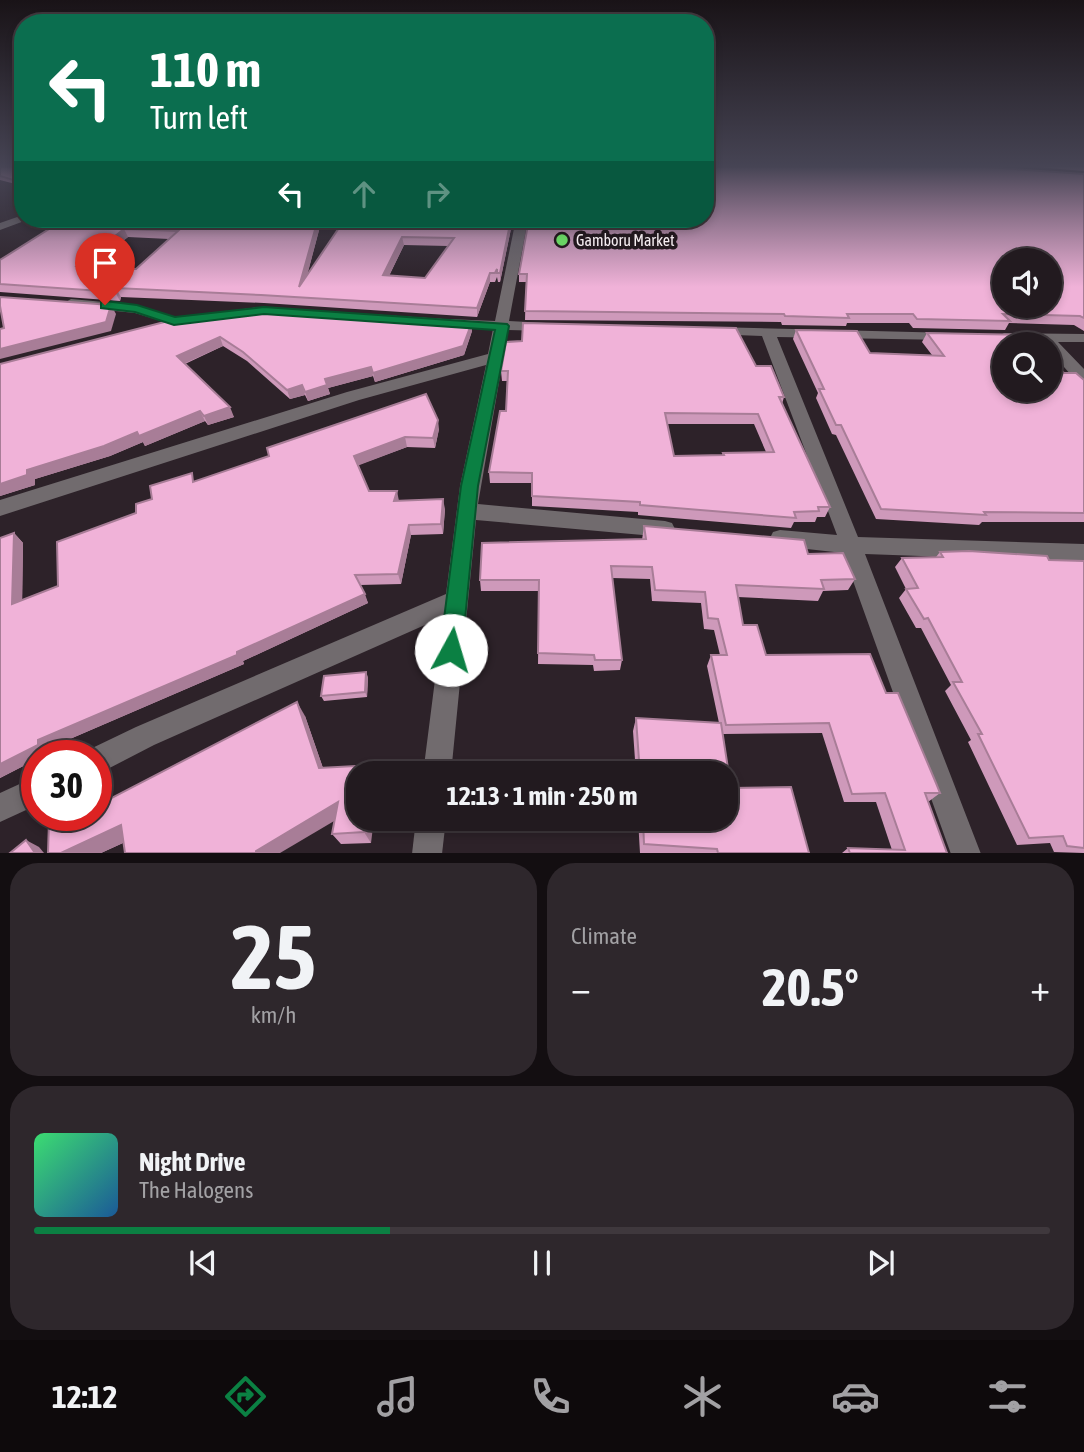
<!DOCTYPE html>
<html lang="en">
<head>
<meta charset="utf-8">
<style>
  body { margin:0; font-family:"Asap Condensed",sans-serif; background:#2e272c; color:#f1f3f6; height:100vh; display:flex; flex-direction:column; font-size:26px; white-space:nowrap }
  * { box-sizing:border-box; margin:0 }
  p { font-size:23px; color:#a2a1a4 }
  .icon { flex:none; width:38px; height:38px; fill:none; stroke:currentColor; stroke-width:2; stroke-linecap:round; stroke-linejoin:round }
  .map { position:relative; height:853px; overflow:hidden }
  .panel { display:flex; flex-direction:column; gap:10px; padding:10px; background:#130e11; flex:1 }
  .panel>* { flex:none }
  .top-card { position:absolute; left:14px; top:14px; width:700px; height:214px; border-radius:28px; box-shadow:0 4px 10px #0003,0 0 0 2px #3f383d; background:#0b6e4f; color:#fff; overflow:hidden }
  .buttons { position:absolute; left:992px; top:248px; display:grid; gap:14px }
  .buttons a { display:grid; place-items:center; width:70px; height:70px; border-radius:50%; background:#221a1f; box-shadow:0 4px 10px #0003,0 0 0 2px #3f383d; font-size:35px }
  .speed { position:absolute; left:21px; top:740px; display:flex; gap:14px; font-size:35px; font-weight:700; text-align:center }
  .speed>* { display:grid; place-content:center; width:91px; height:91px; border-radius:50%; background:#221a1f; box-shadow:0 4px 10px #0003,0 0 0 2px #3f383d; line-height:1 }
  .speed .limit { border:10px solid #d22; background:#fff; color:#111 }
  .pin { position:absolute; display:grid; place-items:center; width:60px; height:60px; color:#fff; margin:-72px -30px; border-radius:50% 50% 50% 0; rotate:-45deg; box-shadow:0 0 7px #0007 }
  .pin .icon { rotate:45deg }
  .me { position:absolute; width:77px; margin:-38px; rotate:6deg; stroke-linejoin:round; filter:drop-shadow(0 0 5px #0008) }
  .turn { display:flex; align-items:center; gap:24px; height:147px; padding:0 21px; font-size:32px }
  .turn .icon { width:91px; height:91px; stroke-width:2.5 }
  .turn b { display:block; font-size:49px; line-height:60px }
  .lanes { display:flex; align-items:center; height:66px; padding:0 21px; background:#0003; justify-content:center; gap:35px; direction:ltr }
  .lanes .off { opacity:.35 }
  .big { font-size:52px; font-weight:700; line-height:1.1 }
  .panel .widget { flex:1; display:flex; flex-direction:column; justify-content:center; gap:10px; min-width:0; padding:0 24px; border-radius:28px; background:#2e272c }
  .panel .dial { align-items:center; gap:0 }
  .dial b { font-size:91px; line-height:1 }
  .song { display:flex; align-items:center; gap:21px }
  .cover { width:84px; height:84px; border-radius:10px; background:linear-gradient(135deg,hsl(140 70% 55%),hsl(210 70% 35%)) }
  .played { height:7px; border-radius:4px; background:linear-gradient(90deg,#0b8043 35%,#3f383d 35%) }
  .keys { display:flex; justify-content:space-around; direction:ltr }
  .heat { display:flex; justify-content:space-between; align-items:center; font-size:38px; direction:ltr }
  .panel .tiles { flex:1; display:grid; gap:10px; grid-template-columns:1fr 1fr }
  .widget:last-child { grid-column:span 2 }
  .trip { position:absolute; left:346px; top:761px; width:392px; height:70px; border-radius:28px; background:#221a1f; box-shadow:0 4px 10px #0003,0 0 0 2px #3f383d; font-weight:700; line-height:70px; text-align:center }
  .menu { display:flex; height:112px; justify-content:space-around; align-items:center; background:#0e0a0c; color:#a2a1a4 }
  .menu .icon { width:49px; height:49px }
  .menu .on { color:#0b8043 }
  .menu b { font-size:32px; color:#f1f3f6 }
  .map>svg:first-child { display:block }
</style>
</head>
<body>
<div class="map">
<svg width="1084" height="854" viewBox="0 0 1084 854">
  <rect width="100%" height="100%" fill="#2d2229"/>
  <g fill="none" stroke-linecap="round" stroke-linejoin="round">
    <g fill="#716b6e" fill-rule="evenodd">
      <polygon points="23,215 23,219 27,220 0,230 0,223"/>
      <polygon points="516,219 528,219 509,321 546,323 553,327 546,331 508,330 478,504 665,521 672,523 675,529 672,535 665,537 476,520 451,774 423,774 443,617 154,745 96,775 96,756 84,756 86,751 136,727 446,594 460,486 486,365 359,400 0,516 0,500 347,392 488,354 493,329 448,327 441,323 448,319 495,321"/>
      <polygon points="71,299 137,305 179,318 181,321 174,325 135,313 66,306 64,303"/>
      <polygon points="714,327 953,333 955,336 948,340 777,337 858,537 1084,544 1084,562 865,554 981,854 951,854 843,553 780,546 773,544 770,538 773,532 780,530 837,535 762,336 709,334 707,331 709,328"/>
      <polygon points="1004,333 1084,334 1084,342 1058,342 1084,369 1084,384 1078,383 1050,351 1050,345 999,340 997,337"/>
      <polygon points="37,776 37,805 0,822 0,793"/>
      <polygon points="416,819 446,819 442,854 412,854"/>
    </g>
  </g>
  <g fill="#ce99ba" fill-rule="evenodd">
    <polygon points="0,167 23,167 23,186 0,180"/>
    <polygon points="1037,167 1084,167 1084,171"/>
    <polygon points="1084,174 1084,331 1074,325 1009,323 1005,330 913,328 909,323 847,323 846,326 782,325 781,322 525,320 526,282 519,282 519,274"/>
    <path d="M65,219h257l-15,56 38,-56h168l-13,63h-2l-1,-5 -2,5h-5l-13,35 -213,-14 -143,-6 -1,4 -120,-9v-32zM128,237l41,2 -33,30 -45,-3zM404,245l44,1 -23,32 -36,-2z"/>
    <polygon points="180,318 472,331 464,355 375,382 373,376 328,388 330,394 308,401 305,395 290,399 247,361 223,346 185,364 234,417 208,425 205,421 145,446 143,442 110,456 35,479 35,485 0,496 0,364"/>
    <polygon points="796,330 870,353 932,355 922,342 927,333 1064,373 1084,380 1084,522 982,522 979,525 876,519 836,435 832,434 816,398 818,393 793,339"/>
    <path d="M756,366l28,31 -2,7 48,103 -5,10h-8l-2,5h-21l-3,6 -153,-13v-3l-106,-6v-23h-42l-1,-11 17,-61 1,-30h-5l-1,-10zM667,424h87l12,28 -43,1 -1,2 -48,1z"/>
    <polygon points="439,429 435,448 407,447 358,465 369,491 399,501 445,509 443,534 411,535 401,584 360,585 368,603 243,661 244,664 49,748 49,753 43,756 37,756 37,759 0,778 0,538 14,533 23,543 22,600 58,586 152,499 196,481"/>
    <polygon points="644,526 808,554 855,579 848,590 823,591 818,601 738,597 743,625 766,655 886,693 940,793 928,802 947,853 842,853 848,848 892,850 876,802 844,802 822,733 723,734 731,788 809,853 640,853 638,819 726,819 726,774 636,774 633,731 636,718 719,723 707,666 711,655 720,655 714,630 704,629 701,603 652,601 650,579 612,578 622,660 620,670 594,671 593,665 538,664 539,591 481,591 480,580 642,540"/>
    <polygon points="940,552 1049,560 1084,561 1084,853 1054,852 1050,843 1017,845 968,742 971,740 945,691 951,685 921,628 916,628 899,598 906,589 895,567 902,558 936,557"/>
    <polygon points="368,677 367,697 324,701 321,696"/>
    <polygon points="305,716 323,768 374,765 378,774 359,774 371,843 341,844 332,834 335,820 123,843 101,853 96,816 96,803 99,805"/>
  </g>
  <g fill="#a87d97">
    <polygon points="318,219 322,219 302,295 299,287"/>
    <polygon points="511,219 513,219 500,282 500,273"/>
    <polygon points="124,229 128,237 81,274 77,266"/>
    <polygon points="402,237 404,245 385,284 383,275"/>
    <polygon points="490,273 490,282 477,317 477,308"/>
    <polygon points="116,288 121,297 120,301 115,292"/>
    <polygon points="111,305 116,314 111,331 0,359 0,349"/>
    <polygon points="472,322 472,331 464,355 375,382 373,373"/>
    <polygon points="220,337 223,346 181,365 177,356"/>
    <polygon points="371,367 373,376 328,388 330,394 308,401 305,392 325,379"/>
    <polygon points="302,385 305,395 290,399 287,390"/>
    <polygon points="230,407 234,417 208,425 204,416"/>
    <polygon points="200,411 205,421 145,446 143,442 110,456 35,479 35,485 0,496 0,484 27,470"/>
    <polygon points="438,420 439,429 435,448 433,438"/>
    <polygon points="405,437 407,447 357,466 354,456"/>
    <polygon points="397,491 399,501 394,501"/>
    <polygon points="443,499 445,509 443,534 441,524"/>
    <polygon points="409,525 411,535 401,584 398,574"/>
    <polygon points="14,533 23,543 22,614 12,604"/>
    <polygon points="365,594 368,603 243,661 244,664 49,748 49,753 43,756 37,756 37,759 0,778 0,764 38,740"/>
    <polygon points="366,672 368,677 367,697 365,692"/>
    <polygon points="297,702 305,716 327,780 319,768"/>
    <polygon points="374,765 378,774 373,774"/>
    <polygon points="338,802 346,814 280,853 256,853 256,851"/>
    <polygon points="366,819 374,819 371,843 364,832"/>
    <polygon points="121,825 138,836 101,853 61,853"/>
    <polygon points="26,840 39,847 44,853 35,853"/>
  </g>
  <g fill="#f0b2d8" stroke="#a87d97" stroke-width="2" fill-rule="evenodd">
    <polygon points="0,167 23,167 23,183 0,176"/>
    <path d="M705,167h280l99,7v144l-4,-2 -77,-2 7,7 -93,-2 -4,-5h-66l2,4 -64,-2 -1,-2 -259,-3 2,-37h-8l10,-55h176zM1004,261h46v45h-46z"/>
    <path d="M65,219h253l-19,68 46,-68h166l-11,54h-3v-4l-2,4h-5l-13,35 -216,-13 -145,-7 -1,4 -115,-8v-24zM124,229l54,2 -42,38 -59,-3zM402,237l52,1 -29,40 -42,-3z"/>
    <polygon points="0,297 111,305 106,322 0,349 0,329 4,328 0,306"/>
    <polygon points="261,308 472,322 463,346 373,373 371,367 325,379 327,385 305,392 302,385 287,390 243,352 220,337 177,356 230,407 204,416 200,411 139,436 137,432 104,446 27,470 27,475 0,484 0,364 180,318"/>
    <path d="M523,323l213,5 20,38h15l13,31h-5l51,110h-12l1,4 -25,1 2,6 -156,-13v-3l-108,-6v-23l-43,-1 11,-61h6l2,-40h-7l5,-29 16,-1zM665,413l93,1 16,38 -51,1 1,2 -50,1z"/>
    <polygon points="796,330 857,331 870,353 944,356 927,333 1025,335 1035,345 1004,345 1004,390 1050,390 1050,359 1064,373 1076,373 1084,380 1084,513 984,512 986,515 881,509 841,425 836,425 819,389 824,389"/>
    <polygon points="426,394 438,420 433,438 405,437 354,456 369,491 397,491 394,501 443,499 441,524 409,525 398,574 355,575 365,594 237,652 237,655 38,740 38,745 0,764 0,538 14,533 12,604 58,586 57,542 136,513 136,504 152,499 150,486 192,473 193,482 269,456 267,448"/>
    <polygon points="644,526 804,540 808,554 843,553 855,579 821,580 824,589 736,585 743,625 757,625 766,655 870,654 886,693 898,693 936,783 940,793 925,793 947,853 850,853 848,848 905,850 885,793 852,794 829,723 726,725 711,655 727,655 718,619 708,618 705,592 655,590 652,567 611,566 622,660 595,660 594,655 538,653 539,580 480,580 482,543 646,539"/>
    <polygon points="969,551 1047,556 1049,560 1084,561 1084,848 1067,846 1063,836 1029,838 978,734 982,734 953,682 962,682 928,618 924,619 906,589 918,588 902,558 943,557 940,552"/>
    <polygon points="366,672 365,692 321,696 324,676"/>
    <polygon points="297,702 319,768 374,765 373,774 359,774 359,819 366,819 364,832 332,834 338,802 256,851 256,853 125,853 121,825 61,853 48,853 49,821 61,816 96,816 96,806"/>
    <polygon points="636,718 721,723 731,788 791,787 809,853 718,853 717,849 644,844 643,819 726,819 726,774 640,774"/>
    <polygon points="26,840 35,853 10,853"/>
  </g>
  <linearGradient id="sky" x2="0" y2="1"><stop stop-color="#191317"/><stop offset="0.58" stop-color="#464454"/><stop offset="1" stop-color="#464454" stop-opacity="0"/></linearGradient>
  <rect width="1084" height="287" fill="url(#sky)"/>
  <polygon fill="#0b8043" stroke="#07532c" stroke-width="2" points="105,301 137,305 175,317 264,307 507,324 509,326 478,486 462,650 459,657 451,660 443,657 440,650 461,486 495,330 264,314 174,325 135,312 101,308 101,302"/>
  <circle fill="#69d464" stroke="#23191f" stroke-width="2.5" cx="562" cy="240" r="7"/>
  <g text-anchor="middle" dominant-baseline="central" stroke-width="7" stroke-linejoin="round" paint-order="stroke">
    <g font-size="16" fill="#f6eef2" stroke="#23191f" text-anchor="start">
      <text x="576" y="240">Gamboru Market</text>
    </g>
  </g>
</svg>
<div class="buttons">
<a><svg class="icon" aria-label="sound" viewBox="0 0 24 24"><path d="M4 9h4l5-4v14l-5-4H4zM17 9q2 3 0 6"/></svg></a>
<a><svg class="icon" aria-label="search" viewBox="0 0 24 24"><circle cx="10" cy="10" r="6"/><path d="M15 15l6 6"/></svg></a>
</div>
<div class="speed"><div class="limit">30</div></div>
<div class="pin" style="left:105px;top:305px;background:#d93025"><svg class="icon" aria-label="arrive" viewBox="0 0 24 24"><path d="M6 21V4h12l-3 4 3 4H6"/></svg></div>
<svg class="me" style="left:451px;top:650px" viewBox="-20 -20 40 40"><circle r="19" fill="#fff"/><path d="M0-13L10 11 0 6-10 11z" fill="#0b8043"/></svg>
<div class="trip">12:13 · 1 min · 250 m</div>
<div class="top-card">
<div class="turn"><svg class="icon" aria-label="left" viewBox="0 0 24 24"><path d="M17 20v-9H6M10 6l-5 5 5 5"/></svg><div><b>110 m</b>Turn left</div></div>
<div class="lanes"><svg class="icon" aria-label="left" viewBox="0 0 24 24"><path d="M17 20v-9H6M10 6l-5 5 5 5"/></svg><svg class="icon off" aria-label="ahead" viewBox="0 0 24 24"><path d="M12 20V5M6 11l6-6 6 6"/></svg><svg class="icon off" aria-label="right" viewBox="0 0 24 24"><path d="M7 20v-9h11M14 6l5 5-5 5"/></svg></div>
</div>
</div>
<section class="panel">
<div class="tiles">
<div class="widget dial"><b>25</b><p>km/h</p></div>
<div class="widget"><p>Climate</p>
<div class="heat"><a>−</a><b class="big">20.5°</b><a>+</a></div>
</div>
<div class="widget">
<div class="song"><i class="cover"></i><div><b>Night Drive</b><p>The Halogens</p></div></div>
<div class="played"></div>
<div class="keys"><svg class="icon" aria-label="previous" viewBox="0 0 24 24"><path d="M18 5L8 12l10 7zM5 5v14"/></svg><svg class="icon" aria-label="pause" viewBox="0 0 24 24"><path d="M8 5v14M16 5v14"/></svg><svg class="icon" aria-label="next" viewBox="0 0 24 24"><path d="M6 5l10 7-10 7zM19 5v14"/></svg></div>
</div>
</div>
</section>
<nav class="menu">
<b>12:12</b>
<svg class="icon on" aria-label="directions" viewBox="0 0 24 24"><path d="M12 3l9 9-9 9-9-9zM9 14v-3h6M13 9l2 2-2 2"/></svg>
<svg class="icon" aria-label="music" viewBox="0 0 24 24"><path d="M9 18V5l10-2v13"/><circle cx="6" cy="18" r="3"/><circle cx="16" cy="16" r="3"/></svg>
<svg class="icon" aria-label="phone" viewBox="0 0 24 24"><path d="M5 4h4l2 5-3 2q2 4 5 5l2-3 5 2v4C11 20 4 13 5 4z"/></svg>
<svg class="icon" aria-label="climate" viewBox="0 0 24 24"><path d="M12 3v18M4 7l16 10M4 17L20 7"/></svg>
<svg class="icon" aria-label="car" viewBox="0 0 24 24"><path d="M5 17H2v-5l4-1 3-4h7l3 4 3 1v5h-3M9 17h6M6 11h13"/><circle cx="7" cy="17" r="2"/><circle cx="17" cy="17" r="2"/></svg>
<svg class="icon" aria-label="filters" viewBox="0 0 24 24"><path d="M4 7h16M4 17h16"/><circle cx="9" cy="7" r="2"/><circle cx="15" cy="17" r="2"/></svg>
</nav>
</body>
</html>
